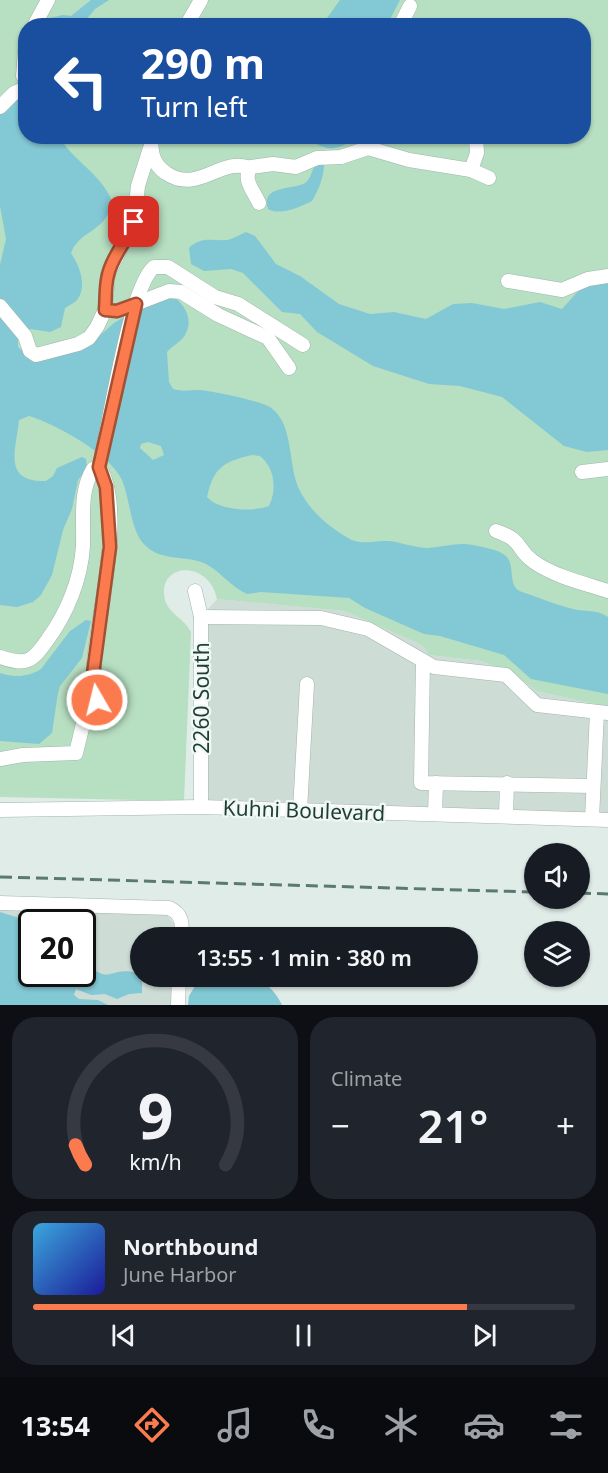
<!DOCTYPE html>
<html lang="en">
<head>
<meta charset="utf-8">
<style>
  body { margin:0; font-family:"Noto Sans",sans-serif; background:#20242c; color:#f1f3f6; height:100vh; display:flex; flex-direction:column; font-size:22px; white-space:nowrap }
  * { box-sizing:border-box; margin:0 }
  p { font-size:20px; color:#9ea1a6 }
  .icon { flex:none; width:33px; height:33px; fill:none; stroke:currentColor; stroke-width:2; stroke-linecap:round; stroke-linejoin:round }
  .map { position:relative; height:1005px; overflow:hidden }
  .drawer { display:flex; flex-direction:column; gap:12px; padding:12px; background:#0d0f14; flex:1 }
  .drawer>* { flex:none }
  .banner { position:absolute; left:18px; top:18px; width:573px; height:126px; border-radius:24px; box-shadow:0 2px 4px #0004; background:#1a4fa0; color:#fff; overflow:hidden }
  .fabs { position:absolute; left:524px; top:843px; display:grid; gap:12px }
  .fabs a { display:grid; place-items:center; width:66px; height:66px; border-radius:50%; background:#171b24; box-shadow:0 2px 4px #0004; font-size:30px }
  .speed { position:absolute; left:18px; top:909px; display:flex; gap:12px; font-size:30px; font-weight:700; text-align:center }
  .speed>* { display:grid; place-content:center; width:78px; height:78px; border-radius:50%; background:#171b24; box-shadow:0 2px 4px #0004; line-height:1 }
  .speed .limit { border:3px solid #111; border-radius:9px; background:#fff; color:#111 }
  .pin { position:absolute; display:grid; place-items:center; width:51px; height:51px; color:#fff; margin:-26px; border-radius:12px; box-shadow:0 3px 9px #0006 }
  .me { position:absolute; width:66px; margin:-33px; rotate:352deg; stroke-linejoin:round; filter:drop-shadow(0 0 4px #0008) }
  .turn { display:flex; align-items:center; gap:21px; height:126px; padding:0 24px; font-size:27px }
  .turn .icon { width:78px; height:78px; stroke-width:2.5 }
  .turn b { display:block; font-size:42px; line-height:51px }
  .big { font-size:45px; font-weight:600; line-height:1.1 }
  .drawer .card { flex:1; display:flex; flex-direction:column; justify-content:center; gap:9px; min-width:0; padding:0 21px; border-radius:24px; background:#20242c }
  .drawer .dial { align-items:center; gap:0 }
  .dial svg { height:156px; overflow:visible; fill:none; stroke:#363941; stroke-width:7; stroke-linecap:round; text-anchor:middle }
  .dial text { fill:#f1f3f6; stroke:none }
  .song { display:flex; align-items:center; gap:18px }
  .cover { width:72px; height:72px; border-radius:9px; background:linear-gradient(135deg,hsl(200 70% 55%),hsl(240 70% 35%)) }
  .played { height:6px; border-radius:3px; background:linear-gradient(90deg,#fb7b4e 80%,#363941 80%) }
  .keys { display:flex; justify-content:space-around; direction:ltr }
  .heat { display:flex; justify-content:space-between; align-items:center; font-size:33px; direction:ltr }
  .drawer .tiles { flex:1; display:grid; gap:12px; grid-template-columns:1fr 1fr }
  .card:last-child { grid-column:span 2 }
  .trip { position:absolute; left:130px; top:927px; width:348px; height:60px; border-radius:30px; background:#171b24; box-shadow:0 2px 4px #0004; font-weight:600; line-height:60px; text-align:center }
  .menu { display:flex; height:96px; justify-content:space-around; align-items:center; background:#090b0e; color:#9ea1a6 }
  .menu .icon { width:42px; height:42px }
  .menu .active { color:#fb7b4e }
  .menu b { font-size:27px; color:#f1f3f6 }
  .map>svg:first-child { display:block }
</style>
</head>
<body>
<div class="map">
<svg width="608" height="1005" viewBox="0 0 608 1005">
  <rect width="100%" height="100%" fill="#e0ece7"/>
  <g fill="#cedcd6" fill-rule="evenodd">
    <polygon points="217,599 345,611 422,645 429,655 482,661 518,677 537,691 608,707 608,820 201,807 201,617"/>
    <path d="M0,909l167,6 9,11 1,11 -36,1v38l34,1 -1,28h-174zM32,922h50v52h-50z"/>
  </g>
  <path fill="#b7dfc2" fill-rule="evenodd" d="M0,0h608v707l-71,-16 -19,-14 -36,-16 -53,-6 -7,-10 -77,-34 -128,-12c-8,-40 -61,-37 -52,1 4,14 20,19 26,32l-7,169 -184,-4zM26,26h558v110h-558z"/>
  <g fill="#83c8d5" fill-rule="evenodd">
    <polygon points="91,0 109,0 95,9 82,25 40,26 45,19 63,15 71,16"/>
    <polygon points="340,0 400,0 387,25 322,25"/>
    <path d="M19,98h6l1,38 35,1c3,16 41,37 51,64 -4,31 -32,28 -41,52 8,12 17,33 6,47 -2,3 -8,5 -12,8l-4,19 -11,5 -20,-3 -12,9v9l7,6 50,-3 22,-12 17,-15 21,-13 37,-14c13,8 22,24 13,39 -4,7 -13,11 -18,17l2,30 4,7c10,3 17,1 27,1 13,1 60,11 70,17 25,17 17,59 30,84 10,20 29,36 48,47 12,8 26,2 40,3 13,1 27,7 40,7 15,-1 30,-6 45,-3 9,2 23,4 30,9 15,8 2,32 19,38 16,5 34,13 51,17 13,3 23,0 35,8v77l-77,-15 -27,-24 -64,-19 -16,-2 -59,-26 -16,-10 -88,-6 -14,2c-16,-7 -26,-22 -41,-30 -21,-10 -47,-1 -64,-22 -12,-16 -12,-43 -20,-62 -12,-26 -66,-56 -93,-64l-10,4c-3,30 -17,62 27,61l7,-5 4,-8 25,-11 4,2 1,9 -9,12 -6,29 -9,21 -11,45 -11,20 -8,7 -16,5 -17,-2v-340l6,-26 -6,-33v-94zM148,442l13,4 3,9 -11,5 -13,-12 1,-4zM252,455l8,1c15,12 17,34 9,50 -16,6 -50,5 -62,-9 7,-30 16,-35 45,-42z"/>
    <path d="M302,137h50l-1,4c-24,15 -28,4 -49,-4z"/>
    <path d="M316,163h8c0,14 -5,26 -12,38 -12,6 -32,15 -44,8 -8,-24 25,-19 37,-26 6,-4 7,-14 11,-20z"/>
    <path d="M246,232l9,4 21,28 24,12 39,28 31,10 24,-2 32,7 27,-15 19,-1 32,6 36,-7 22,7 19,-21 27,-8v170l-21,2 -23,-6 -62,-49 -42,-11 -31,-2 -56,-18 -56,-34 -17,-18 -18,-2 -39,-39 -12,-4 -27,2 -13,-7 -2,-16c12,-12 24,-7 38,-8 7,-1 13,-6 19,-8z"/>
    <path d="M86,620l5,1 -9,37 -22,28 -2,7 -6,40 -13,11 -39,-3v-68c14,5 29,4 41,-4l29,-38z"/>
    <path d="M0,912l32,10v52h50l1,-13c30,27 24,4 55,12l4,5v15l-13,1 -12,5 -12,-5 -14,1 -15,-6 -2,6 5,4 19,1 10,5h-108z"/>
    <path d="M201,976c35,0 63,-8 81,29h-94l1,-9z"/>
  </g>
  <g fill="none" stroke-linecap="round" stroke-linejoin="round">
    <g stroke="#a2b4ae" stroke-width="15">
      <g id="minor">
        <polyline points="34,26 48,0"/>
        <polyline points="186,26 201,0"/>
        <polyline points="400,26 410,6"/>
        <polyline points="23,76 26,40"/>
        <polyline points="0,107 14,93 26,88"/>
        <path d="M151,136c0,15 1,28 15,37 32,22 55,-17 84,-5"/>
        <polyline points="476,136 477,153 471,170 489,178"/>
        <path d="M259,203c-6,-13 -17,-24 -8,-36l22,-3 23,3 21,-9 24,-1 27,-9 41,12 62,10"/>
        <polyline points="508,281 562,290 588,279 608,276"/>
        <polyline points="0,306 25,336 30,351 36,355 78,344 89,338 97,327 105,310 108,274 134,222 138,186 150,148"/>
        <polyline points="105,310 117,311 169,291 181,292 218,315 268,338 289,368"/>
        <path d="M99,467c10,-38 30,-180 55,-200h14l47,30 23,7 65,41"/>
        <polyline points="582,472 608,469"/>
        <path d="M496,531c29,10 19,18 38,31 22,15 49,21 74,29"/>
        <polyline points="195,591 201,617 201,807"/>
        <polyline points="201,617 321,618 368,629 434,667 506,675 537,705 608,713"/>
        <path d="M0,657c27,9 32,5 48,-18 19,-26 33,-60 35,-93 1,-27 -4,-53 10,-77l7,-1c25,44 -2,145 -6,195 -1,14 4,28 3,41l-14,20 -7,29 -53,2 -23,4"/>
        <polyline points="423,661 421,783 593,786"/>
        <polyline points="0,810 201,807 608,820"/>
        <polyline points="300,810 307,684"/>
        <polyline points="435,814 436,783"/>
        <polyline points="506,816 507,783"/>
        <polyline points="592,819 597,712"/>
        <path d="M0,903l169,5c14,6 13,16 13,30"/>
        <polyline points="178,1005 179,976"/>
      </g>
    </g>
    <use href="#minor" stroke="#fff" stroke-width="14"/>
    <g stroke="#5a7971" stroke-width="3" stroke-dasharray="12 6" stroke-linecap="butt">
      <polyline points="0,877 534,892"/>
      <polyline points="579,893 608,894"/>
    </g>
  </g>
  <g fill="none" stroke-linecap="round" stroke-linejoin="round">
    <g stroke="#a35033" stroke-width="15">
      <path id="route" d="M97,700l-4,-26 17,-127 -4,-60 -7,-20 37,-163 -19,7 -12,-1c1,-12 0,-24 3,-35 4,-19 19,-34 26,-53"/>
    </g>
    <use href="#route" stroke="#fb7b4e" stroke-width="10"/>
  </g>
  <g text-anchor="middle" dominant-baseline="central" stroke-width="4.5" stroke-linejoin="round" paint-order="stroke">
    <g font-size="21" fill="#1f3d36" stroke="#f0f8f4">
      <text transform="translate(201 698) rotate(-90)">2260 South</text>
      <text transform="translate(304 810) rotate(2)">Kuhni Boulevard</text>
    </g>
  </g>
</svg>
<div class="fabs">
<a><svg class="icon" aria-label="sound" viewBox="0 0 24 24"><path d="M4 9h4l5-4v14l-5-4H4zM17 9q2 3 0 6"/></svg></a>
<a><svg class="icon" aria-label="layers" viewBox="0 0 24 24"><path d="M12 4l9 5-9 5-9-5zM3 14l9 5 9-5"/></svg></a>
</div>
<div class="speed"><div class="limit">20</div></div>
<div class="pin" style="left:134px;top:222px;background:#d93025"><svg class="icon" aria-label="arrive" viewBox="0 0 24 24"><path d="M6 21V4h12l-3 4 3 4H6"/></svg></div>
<svg class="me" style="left:97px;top:700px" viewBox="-20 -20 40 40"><circle r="17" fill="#fb7b4e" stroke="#fff" stroke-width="3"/><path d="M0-11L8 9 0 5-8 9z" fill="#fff"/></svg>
<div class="trip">13:55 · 1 min · 380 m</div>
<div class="banner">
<div class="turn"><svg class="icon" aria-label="left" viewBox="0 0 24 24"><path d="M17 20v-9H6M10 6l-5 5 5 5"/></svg><div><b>290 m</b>Turn left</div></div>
</div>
</div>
<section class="drawer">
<div class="tiles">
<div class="card dial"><svg viewBox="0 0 100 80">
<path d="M14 69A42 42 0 1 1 86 69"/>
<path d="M14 69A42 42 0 0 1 9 59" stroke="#fb7b4e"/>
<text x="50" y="56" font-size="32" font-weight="700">9</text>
<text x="50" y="72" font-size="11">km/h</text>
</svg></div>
<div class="card"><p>Climate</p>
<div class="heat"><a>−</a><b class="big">21°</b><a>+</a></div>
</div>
<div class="card">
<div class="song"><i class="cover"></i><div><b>Northbound</b><p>June Harbor</p></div></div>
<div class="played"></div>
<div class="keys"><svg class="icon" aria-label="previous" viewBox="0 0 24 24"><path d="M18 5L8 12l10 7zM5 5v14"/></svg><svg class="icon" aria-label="pause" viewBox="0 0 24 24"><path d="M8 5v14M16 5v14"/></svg><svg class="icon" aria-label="next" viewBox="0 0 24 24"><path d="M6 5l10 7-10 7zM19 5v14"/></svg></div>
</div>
</div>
</section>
<nav class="menu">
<b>13:54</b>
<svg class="icon active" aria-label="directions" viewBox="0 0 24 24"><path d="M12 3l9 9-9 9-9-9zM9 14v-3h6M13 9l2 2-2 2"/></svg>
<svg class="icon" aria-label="music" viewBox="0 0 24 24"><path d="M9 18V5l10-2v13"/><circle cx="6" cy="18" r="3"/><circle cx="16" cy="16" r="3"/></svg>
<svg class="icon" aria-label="phone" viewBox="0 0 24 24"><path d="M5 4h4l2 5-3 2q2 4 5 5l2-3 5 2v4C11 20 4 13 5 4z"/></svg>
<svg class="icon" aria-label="climate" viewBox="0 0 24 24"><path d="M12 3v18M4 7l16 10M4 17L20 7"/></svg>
<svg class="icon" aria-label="car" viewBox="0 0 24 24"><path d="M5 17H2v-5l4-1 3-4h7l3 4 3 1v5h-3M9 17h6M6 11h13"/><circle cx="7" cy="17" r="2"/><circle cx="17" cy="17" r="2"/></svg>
<svg class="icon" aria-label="filters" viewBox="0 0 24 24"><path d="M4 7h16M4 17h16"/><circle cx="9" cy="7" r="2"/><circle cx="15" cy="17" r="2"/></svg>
</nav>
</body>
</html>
